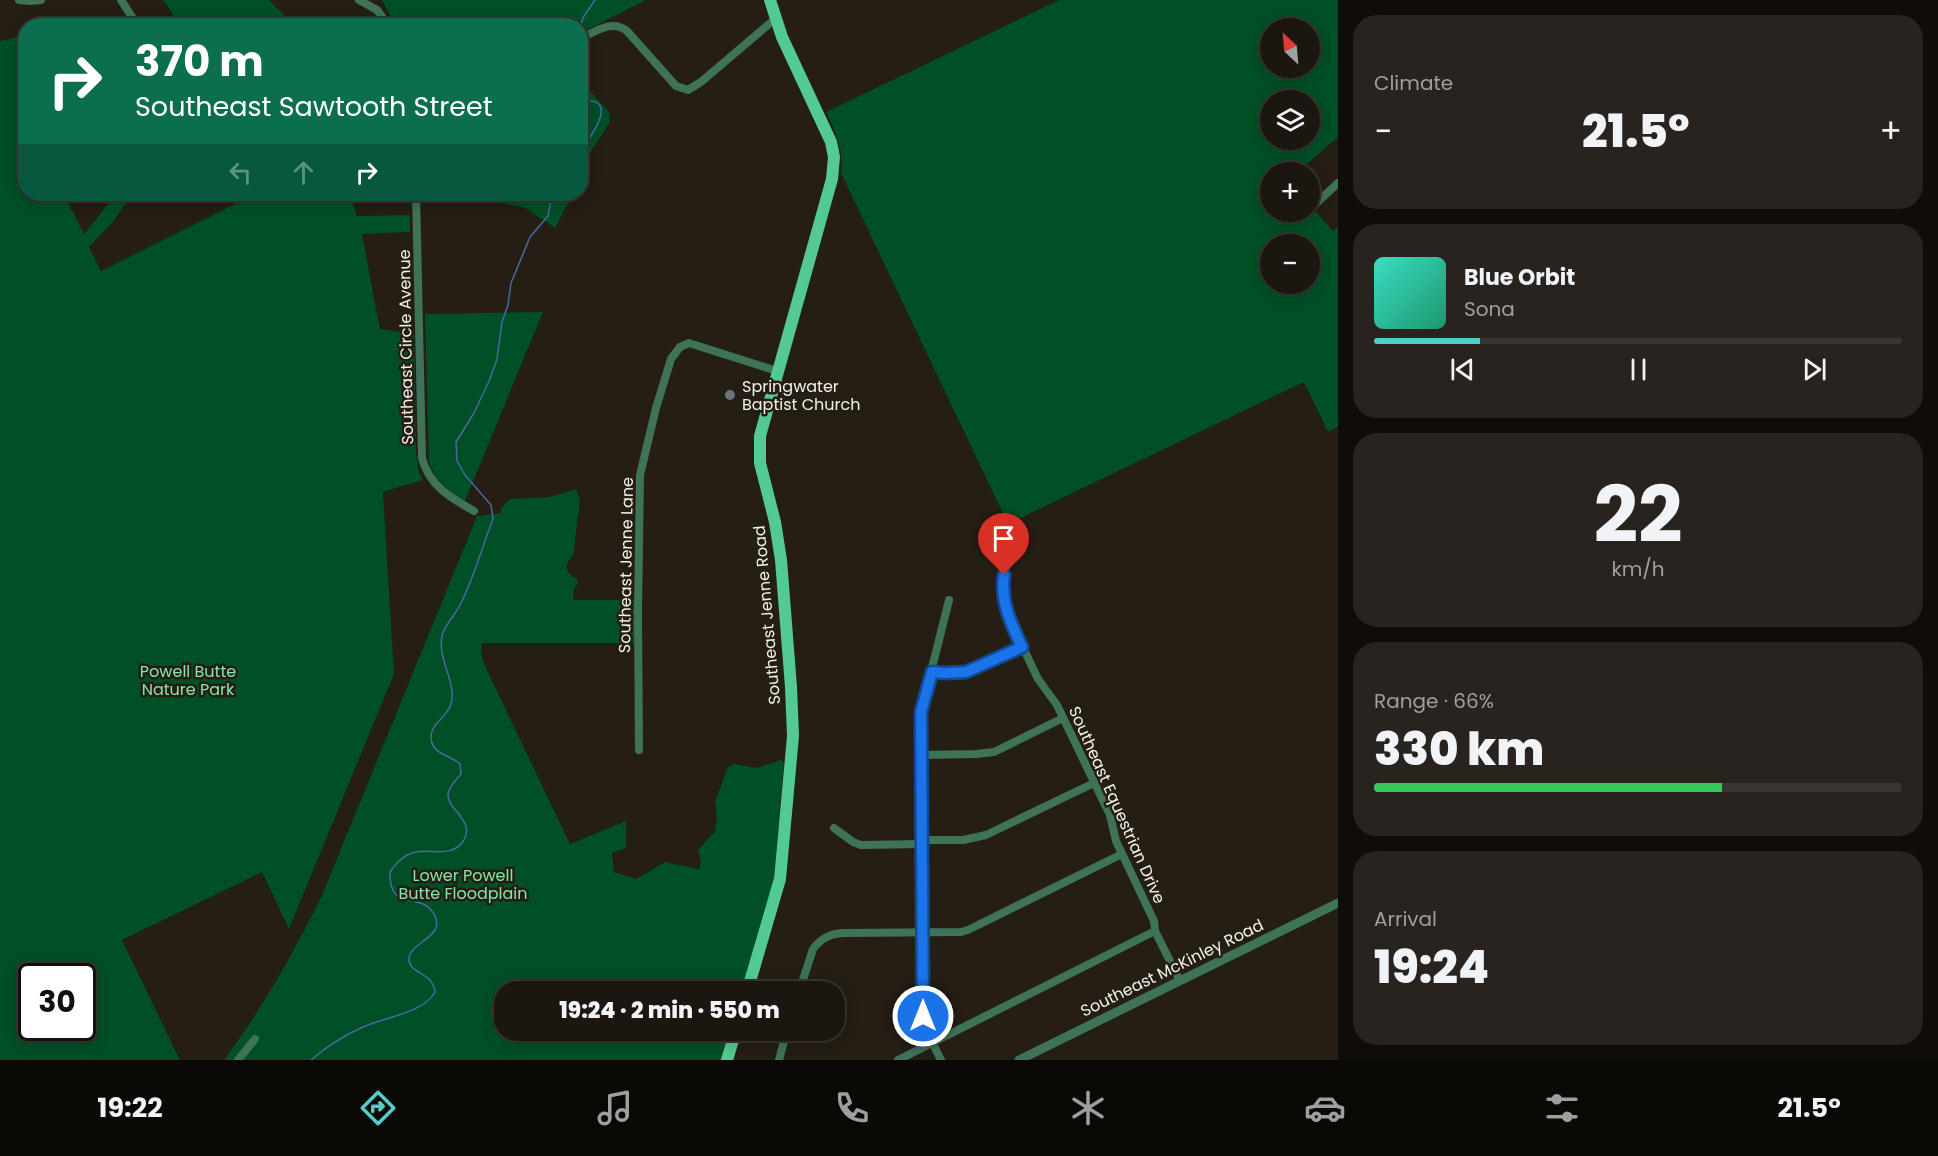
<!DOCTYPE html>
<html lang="en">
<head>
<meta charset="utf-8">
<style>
  body { margin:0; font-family:Poppins,sans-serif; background:#28231e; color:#f1f3f6; height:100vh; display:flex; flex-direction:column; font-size:22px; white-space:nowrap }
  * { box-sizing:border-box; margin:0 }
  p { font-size:20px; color:#a09f9f }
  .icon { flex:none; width:33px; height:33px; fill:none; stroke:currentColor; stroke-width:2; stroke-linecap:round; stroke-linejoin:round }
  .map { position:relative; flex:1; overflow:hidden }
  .panel { display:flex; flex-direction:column; gap:15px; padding:15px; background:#0f0c09; width:600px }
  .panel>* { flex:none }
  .guide { position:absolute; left:18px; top:18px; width:570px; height:183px; border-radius:24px; box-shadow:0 3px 15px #0003,0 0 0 2px #393530; background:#0b6e4f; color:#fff; overflow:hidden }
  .needle { width:39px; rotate:334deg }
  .controls { position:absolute; left:1260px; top:18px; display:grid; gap:12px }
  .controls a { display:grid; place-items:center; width:60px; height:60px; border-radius:50%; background:#1b1610; box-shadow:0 3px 15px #0003,0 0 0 2px #393530; font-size:30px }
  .speed { position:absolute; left:18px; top:963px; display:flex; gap:12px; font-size:30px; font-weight:700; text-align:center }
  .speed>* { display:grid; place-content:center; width:78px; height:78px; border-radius:50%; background:#1b1610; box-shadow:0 3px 15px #0003,0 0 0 2px #393530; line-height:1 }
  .speed .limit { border:3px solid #111; border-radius:9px; background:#fff; color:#111 }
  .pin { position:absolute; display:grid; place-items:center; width:51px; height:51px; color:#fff; margin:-62px -26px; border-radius:50% 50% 50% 0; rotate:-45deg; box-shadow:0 0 6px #0007 }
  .pin .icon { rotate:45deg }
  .me { position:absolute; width:66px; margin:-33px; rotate:0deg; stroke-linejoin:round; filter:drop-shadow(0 0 4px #0008) }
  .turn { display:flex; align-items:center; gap:21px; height:126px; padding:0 18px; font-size:27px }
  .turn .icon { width:78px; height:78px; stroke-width:2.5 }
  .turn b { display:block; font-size:42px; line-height:51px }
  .lanes { display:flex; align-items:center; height:57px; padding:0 18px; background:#0003; justify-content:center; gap:30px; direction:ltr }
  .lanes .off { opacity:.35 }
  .big { font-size:45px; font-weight:800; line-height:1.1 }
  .panel .widget { flex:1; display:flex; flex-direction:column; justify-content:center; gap:9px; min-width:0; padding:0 21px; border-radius:24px; background:#28231e }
  .panel .dial { align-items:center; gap:0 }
  .dial b { font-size:78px; line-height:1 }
  .song { display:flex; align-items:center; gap:18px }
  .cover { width:72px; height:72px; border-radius:9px; background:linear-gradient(135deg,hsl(170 70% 55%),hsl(160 70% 35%)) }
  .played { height:6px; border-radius:3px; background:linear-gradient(90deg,#53cdc9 20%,#393530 20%) }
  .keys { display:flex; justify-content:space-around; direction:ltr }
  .heat { display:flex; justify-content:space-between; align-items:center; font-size:33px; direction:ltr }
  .charge { height:9px; border-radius:4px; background:linear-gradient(90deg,#34c759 66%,#393530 0) }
  .trip { position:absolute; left:494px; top:981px; width:351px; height:60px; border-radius:24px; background:#1b1610; box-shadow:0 3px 15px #0003,0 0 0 2px #393530; font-weight:800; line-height:60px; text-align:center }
  .tab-bar { display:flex; height:96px; justify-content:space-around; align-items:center; background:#0b0906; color:#a09f9f }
  .tab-bar .icon { width:42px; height:42px }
  .tab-bar .current { color:#53cdc9 }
  .tab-bar b { font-size:27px; color:#f1f3f6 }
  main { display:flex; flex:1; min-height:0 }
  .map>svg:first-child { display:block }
</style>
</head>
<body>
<main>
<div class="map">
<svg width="1338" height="1060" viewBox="0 0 1338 1060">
  <rect width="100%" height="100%" fill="#241e15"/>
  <g fill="#004f26" fill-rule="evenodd">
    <polygon points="163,0 269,0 294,25 178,25 172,13"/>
    <polygon points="382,0 646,0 581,33 580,26 395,25"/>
    <path d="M1059,0h279v137l-40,35h-28v29l-1,1 1,2v8h10l8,6 7,-6h8l6,6 7,-6 17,19 5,-4v200l-10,5 -24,-50 -296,142 -167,-351c3,-23 -5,-40 -15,-61zM1270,28h40v40h-40zM1270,100h40v40h-40zM1310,244v40h-40v-40z"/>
    <path d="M25,35l1,159h38l20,40 25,-31 11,-9h17l-8,5 -17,24 -23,24 12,24 152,-76 -1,-1h98l7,22 53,-1v17l-48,2 18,95 34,5 2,118 3,20 4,8 -40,12 11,182 -105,255 -27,-57 -140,68 58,120h-180v-1019zM32,976h50v52h-50z"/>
    <polygon points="581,81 609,112 610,122 588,156 589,164 581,181"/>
    <polygon points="462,194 573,194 555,228 525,208"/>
    <path d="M543,312l-78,189c-18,-8 -31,-21 -36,-40l-4,-147z"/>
    <path d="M576,489l4,12 -7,55c-10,9 -7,17 4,23l1,4 -4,6 -1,11h62l-1,43h-152l-1,11 5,14 84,176 56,-23v27l-14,5 2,19 22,7 29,-17 34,7 2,-7 -3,-12 17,-19 2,-14 -2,-16 13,-34 5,-3 24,4 24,-8 3,3 -11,124 -32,104 -237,1v38l226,1 -9,29h-497c39,-53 69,-106 98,-165l155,-379 24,-3v-5l9,-9 40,-2z"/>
  </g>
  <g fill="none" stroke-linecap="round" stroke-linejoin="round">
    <g stroke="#476aa4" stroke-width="1.5">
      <polyline points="580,26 584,16 595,0"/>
      <path d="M580,101c42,-5 11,35 0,51"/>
      <path d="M311,1060c15,-13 34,-25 52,-33 21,-10 61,-14 72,-35 -2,-21 -27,-17 -26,-34 2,-17 38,-21 25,-44 -14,-24 -45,0 -44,-42 6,-9 15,-18 26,-20 16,-3 37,6 48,-12 11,-20 -17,-30 -16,-46 1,-8 8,-14 13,-20l-1,-10c-8,-8 -24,-9 -28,-21 -6,-18 15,-24 19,-39 6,-22 -14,-45 -9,-68 2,-10 13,-21 18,-31 14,-27 22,-58 33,-86l-2,-14 -26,-30 -8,-14 -1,-19 18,-29 16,-34 7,-20 5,-37 6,-17 3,-22 19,-46 18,-21 4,-22"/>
    </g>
    <g stroke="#3f7358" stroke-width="8">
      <polyline points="19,0 30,1 41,0"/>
      <polyline points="121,0 138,26"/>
      <polyline points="359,0 377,10 389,26"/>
      <path d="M580,39c16,-8 32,-20 47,-8l49,55 12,4 13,-8 74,-63"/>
      <polyline points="1310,192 1318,201"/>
      <polyline points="149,194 156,199 168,194"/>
      <path d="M416,194l6,264c7,28 29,40 52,53"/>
      <polyline points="1310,209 1338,183"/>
      <path d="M1012,542c-7,27 -14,49 -3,76l29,61 19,26 53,110 6,26 38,80 1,10 25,50"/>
      <polyline points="932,672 946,673 966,672 1022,647"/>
      <polyline points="639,750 638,612 640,475 656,408 671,359 680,347 689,343 777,371"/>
      <polyline points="922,755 976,754 994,752 1063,718"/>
      <polyline points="834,828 853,842 861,845 922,844"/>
      <polyline points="922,840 963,840 986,835 1094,783"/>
      <path d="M799,992l14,-43c8,-11 18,-16 32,-16l116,-1 7,-2 154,-76"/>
      <polyline points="238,1060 255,1039"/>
      <polyline points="779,1060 787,1030"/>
      <polyline points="898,1060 1155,931"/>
      <polyline points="941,1060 926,1030 923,1016 921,722 921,712 949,600"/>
    </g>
    <polyline stroke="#3f7358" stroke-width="9" points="1019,1060 1338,903"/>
    <g stroke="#53ca91" stroke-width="12">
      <polyline points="747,992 780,879 793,736 791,687 781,560 775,522 760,463 760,436 832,179 834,157 831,142 782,37 770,0"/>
      <polyline points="727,1060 736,1030"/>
    </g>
  </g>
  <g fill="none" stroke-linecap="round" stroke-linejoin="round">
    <g stroke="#114b97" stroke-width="15">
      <path id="route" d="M923,1016l-2,-304 11,-40 14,1 20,-1 56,-25c-11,-24 -22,-45 -18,-72"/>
    </g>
    <use href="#route" stroke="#1a73e8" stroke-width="10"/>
  </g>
  <circle fill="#6b7280" stroke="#241e15" stroke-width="2" cx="730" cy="395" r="6"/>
  <g text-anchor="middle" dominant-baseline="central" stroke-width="5" stroke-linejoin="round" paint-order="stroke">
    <g font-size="16" fill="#f4efe9" stroke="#241e15">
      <text transform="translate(406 347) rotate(-91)">Southeast Circle Avenue</text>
      <text transform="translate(626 565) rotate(-89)">Southeast Jenne Lane</text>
      <text transform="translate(767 615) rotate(-95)">Southeast Jenne Road</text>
      <text transform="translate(1117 805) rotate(66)">Southeast Equestrian Drive</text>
      <text transform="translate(1172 968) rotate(-26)">Southeast McKinley Road</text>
    </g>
    <g font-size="16" fill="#f4efe9" stroke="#241e15" text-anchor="start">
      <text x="742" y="386">Springwater<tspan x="742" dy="18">Baptist Church</tspan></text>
    </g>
    <g font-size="16" fill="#86e5a3" stroke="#241e15">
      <text x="188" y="671">Powell Butte<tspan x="188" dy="18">Nature Park</tspan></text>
      <text x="463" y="875">Lower Powell<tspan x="463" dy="18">Butte Floodplain</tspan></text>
    </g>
  </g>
</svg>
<div class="controls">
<a><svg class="needle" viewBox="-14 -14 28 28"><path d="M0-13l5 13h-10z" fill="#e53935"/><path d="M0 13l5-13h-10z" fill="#a09f9f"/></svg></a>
<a><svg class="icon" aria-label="layers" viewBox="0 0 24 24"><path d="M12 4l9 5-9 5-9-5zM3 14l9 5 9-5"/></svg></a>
<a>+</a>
<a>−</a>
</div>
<div class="speed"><div class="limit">30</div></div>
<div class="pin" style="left:1004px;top:575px;background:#d93025"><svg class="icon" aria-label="arrive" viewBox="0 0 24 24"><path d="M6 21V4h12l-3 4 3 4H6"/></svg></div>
<svg class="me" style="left:923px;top:1016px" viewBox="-20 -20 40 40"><circle r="17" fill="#1a73e8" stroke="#fff" stroke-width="3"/><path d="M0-11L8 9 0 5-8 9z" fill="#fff"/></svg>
<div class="trip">19:24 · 2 min · 550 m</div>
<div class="guide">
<div class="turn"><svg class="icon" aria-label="right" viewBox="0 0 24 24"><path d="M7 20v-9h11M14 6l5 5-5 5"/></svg><div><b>370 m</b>Southeast Sawtooth Street</div></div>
<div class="lanes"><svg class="icon off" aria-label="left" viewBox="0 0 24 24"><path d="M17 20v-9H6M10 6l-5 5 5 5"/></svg><svg class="icon off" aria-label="ahead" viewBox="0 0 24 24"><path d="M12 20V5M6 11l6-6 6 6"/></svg><svg class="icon" aria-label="right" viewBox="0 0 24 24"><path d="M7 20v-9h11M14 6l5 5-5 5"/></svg></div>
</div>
</div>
<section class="panel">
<div class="widget"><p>Climate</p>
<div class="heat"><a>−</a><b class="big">21.5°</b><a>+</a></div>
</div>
<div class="widget">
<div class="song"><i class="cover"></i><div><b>Blue Orbit</b><p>Sona</p></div></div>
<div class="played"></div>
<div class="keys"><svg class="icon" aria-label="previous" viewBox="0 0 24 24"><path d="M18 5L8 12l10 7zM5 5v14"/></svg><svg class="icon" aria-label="pause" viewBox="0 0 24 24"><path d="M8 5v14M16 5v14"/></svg><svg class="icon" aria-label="next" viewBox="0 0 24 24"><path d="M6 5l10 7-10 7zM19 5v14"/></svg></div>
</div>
<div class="widget dial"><b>22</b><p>km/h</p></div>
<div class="widget"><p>Range · 66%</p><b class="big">330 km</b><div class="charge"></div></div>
<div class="widget"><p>Arrival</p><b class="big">19:24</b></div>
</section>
</main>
<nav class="tab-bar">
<b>19:22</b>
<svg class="icon current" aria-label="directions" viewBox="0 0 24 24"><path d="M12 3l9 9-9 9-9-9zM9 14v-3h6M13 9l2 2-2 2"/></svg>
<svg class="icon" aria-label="music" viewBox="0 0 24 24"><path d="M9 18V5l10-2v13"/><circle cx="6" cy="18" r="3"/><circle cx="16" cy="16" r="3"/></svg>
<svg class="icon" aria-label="phone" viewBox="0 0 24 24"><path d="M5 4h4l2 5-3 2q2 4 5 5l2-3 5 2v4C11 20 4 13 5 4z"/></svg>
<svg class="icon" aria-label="climate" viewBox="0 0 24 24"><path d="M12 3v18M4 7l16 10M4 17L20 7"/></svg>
<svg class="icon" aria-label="car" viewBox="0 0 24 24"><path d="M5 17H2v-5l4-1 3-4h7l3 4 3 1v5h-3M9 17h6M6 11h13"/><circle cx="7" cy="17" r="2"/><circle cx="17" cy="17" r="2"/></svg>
<svg class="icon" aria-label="filters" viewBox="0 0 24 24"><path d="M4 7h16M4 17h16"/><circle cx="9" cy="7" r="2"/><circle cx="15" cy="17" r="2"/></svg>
<b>21.5°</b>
</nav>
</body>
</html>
